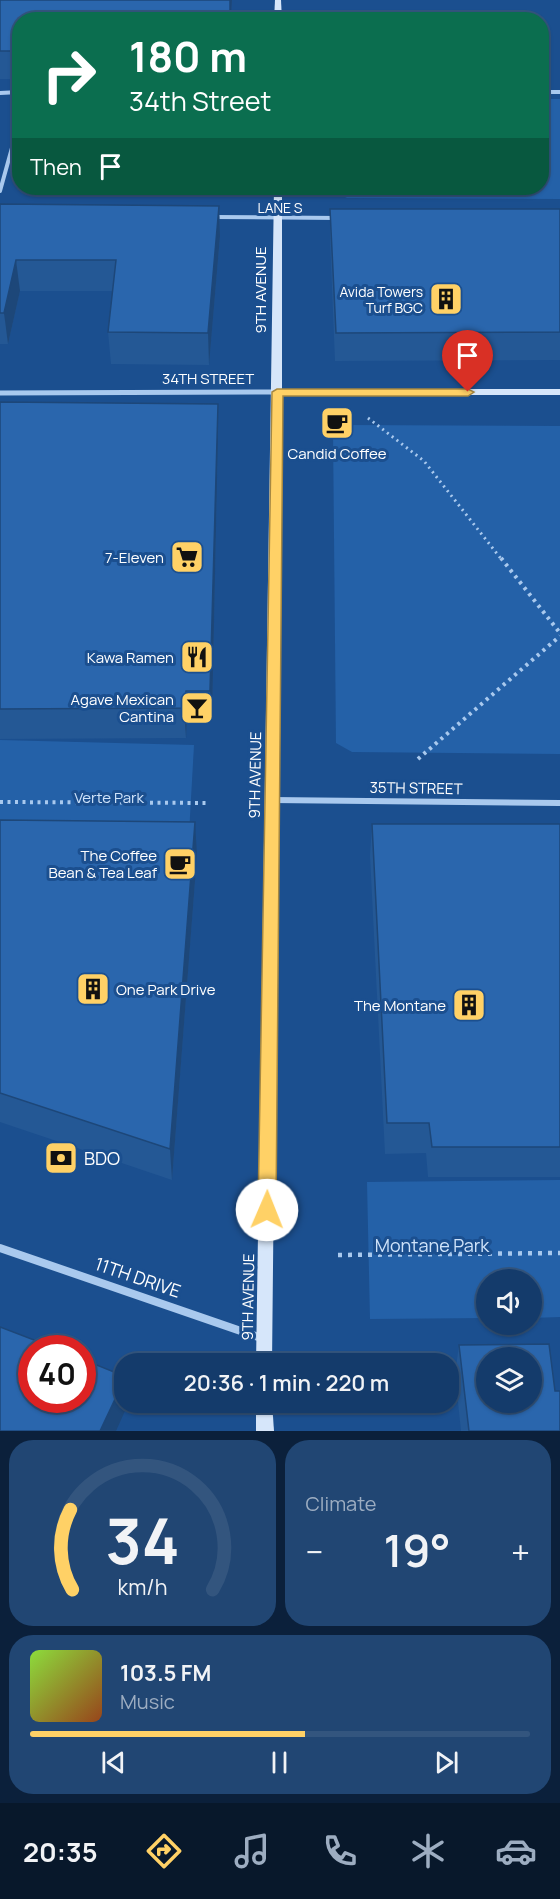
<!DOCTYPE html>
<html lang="en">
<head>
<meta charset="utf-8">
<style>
  body { margin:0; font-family:Manrope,sans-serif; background:#214673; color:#f1f3f6; height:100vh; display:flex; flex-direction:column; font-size:22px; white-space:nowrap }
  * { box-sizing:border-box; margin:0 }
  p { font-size:20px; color:#9dadc1 }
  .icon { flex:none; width:33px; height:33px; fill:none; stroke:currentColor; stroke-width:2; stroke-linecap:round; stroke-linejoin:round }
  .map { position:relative; height:1431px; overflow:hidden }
  .side { display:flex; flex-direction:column; gap:9px; padding:9px; background:#0b203b; flex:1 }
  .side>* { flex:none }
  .banner { position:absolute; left:12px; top:12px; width:537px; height:183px; border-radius:24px; box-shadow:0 2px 4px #0004,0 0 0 2px #33557e; background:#0b6e4f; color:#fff; overflow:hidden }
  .tools { position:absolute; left:476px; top:1269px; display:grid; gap:12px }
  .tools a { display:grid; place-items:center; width:66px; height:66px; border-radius:50%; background:#143b6b; box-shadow:0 2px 4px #0004,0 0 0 2px #33557e; font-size:30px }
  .speed { position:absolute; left:18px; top:1335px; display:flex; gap:12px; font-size:30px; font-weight:700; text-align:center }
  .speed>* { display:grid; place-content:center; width:78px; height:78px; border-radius:50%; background:#143b6b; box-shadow:0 2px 4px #0004,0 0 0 2px #33557e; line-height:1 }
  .speed .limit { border:9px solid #d22; background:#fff; color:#111 }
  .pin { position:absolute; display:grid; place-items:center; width:51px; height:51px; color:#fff; margin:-62px -26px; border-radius:50% 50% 50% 0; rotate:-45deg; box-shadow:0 0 6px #0007 }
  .pin .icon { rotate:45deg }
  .me { position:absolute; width:66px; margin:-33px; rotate:1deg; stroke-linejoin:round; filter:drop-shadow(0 0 4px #0008) }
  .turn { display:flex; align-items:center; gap:21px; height:126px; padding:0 18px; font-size:27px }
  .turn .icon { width:78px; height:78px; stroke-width:2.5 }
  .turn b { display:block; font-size:42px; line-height:51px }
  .then { display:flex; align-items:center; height:57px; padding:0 18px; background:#0003; gap:12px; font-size:22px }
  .big { font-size:45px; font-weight:600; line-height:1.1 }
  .side .tile { flex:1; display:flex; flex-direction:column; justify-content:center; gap:9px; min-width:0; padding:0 21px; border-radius:24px; background:#214673 }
  .side .dial { align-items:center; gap:0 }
  .dial svg { height:156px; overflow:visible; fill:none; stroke:#33557e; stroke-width:7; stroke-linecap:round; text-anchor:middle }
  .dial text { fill:#f1f3f6; stroke:none }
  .song { display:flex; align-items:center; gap:18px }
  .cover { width:72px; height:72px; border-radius:9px; background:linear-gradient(135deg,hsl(90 70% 55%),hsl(20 70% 35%)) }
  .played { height:6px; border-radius:3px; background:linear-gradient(90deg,#ffd166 55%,#33557e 55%) }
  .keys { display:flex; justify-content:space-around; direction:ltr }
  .heat { display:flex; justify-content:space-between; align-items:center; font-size:33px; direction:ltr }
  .side .tiles { flex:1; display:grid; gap:9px; grid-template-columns:1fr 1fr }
  .tile:last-child { grid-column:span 2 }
  .trip { position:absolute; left:114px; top:1353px; width:345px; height:60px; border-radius:24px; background:#143b6b; box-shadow:0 2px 4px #0004,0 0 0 2px #33557e; font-weight:600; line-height:60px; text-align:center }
  .dock { display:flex; height:96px; justify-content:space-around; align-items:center; background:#08182b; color:#9dadc1 }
  .dock .icon { width:42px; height:42px }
  .dock .selected { color:#ffd166 }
  .dock b { font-size:27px; color:#f1f3f6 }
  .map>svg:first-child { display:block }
</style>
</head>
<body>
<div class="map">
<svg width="560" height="1431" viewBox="0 0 560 1431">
  <rect width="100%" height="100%" fill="#1b4f8f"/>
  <g fill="#2461a8">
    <polygon points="542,99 560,99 560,199 347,198 341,195 340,188 542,188"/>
    <polygon points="20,188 218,188 218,191 19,190"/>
    <polygon points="344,425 560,426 560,754 352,752 336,743 333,431"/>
    <polygon points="0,740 194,745 188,852 0,850"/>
    <polygon points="560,1180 560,1317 531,1318 531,1280 486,1280 486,1318 370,1319 367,1182"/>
  </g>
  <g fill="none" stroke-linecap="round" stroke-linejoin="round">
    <polyline stroke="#a9c9ee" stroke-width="3" stroke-dasharray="2 4" stroke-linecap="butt" points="368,418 424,461 502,560"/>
    <g stroke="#a9c9ee" stroke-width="4" stroke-dasharray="3 4.5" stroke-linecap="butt">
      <polyline points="501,558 560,633"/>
      <polyline points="418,759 560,636"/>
      <polyline points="0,802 210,803"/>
    </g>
    <polyline stroke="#a9c9ee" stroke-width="4.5" stroke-dasharray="4 6" stroke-linecap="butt" points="338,1255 560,1253"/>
    <g stroke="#a9c9ee" stroke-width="4">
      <polyline points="542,92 560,92"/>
      <polyline points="0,93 20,92"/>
      <polyline points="0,191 20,119"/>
      <polyline points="214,217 338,218"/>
    </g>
    <polyline stroke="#a9c9ee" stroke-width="5" points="0,393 277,392"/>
    <polyline stroke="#a9c9ee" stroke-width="6" points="272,800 560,803"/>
    <polyline stroke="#a9c9ee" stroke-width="8" points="0,1248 264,1339"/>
    <g fill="#d6e6fa" fill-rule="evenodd">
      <polygon points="275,0 281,0 282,20 274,20"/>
      <polygon points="274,188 282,188 282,389 560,389 560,395 282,395 272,1364 256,1364"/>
      <polygon points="256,1402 272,1402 274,1431 256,1431"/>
    </g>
  </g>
  <g fill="#245895">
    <polygon points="0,0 232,0 231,20 20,20 20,79 0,79"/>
    <polygon points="0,204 219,206 220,236 209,365 111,364 108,332 113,291 20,291 8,344 0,344"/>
    <polygon points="330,209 560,209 560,360 335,361 330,237"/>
    <polygon points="0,402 218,404 218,432 212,720 187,720 186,738 0,739"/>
    <polygon points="0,820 197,855 172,1180 0,1122"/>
    <polygon points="372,824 560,824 560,1177 428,1177 426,1153 385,1154 370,856"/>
    <polygon points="459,1345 555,1391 560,1431 461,1431 455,1374"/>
  </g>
  <g fill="#1d4779">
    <polygon points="230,0 232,0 231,20 230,20"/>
    <polygon points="219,206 220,236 209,365 208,333"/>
    <polygon points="16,260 20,291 8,344 4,313"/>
    <polygon points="218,404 218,432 212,720 210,691"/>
    <polygon points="186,691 187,720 186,738 184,708"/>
    <polygon points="195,822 197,855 172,1180 170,1149"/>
    <polygon points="124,1380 124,1402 129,1402 116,1431 100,1431"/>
  </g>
  <g fill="#2a66ad" stroke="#1d4779" stroke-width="1.5" fill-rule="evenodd">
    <polygon points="0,0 230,0 230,20 20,20 20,51 0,51"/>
    <polygon points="0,204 219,206 208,333 108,332 116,260 16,260 4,313 0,313"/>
    <polygon points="330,209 560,209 560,332 336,333"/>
    <polygon points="0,402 218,404 210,691 186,691 184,708 0,709"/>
    <polygon points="0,820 195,822 170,1149 0,1093"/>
    <polygon points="372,824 560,824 560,1147 432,1147 429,1123 387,1123"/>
    <polygon points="0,1327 55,1348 32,1348 32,1400 82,1400 82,1359 124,1376 124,1380 100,1431 0,1431"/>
    <path d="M549,1344l6,47h5v40h-91l-10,-86zM486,1358h45v44h-45z"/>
  </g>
  <polygon fill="#ffd166" stroke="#a68842" stroke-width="1.5" points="277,389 468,389 474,392 468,396 283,396 276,1210 273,1215 267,1218 261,1215 258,1210 272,392"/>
  <defs>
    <g id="building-square" transform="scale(1.725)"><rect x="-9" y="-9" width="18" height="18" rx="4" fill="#ffd166" stroke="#1b4f8f"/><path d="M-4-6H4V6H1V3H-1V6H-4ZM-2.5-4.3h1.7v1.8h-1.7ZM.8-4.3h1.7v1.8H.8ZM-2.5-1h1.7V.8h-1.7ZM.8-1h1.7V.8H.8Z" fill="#111"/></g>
    <g id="cafe-square" transform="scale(1.725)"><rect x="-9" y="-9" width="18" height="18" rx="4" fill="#ffd166" stroke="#1b4f8f"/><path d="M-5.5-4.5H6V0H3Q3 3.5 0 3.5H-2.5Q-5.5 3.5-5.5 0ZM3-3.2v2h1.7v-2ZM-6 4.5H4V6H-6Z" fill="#111"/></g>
    <g id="supermarket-square" transform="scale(1.725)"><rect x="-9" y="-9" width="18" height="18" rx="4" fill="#ffd166" stroke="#1b4f8f"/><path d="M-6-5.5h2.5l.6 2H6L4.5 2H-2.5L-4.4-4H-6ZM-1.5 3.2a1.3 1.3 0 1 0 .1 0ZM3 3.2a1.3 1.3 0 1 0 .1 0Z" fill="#111"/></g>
    <g id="restaurant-square" transform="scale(1.725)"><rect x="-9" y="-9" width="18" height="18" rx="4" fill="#ffd166" stroke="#1b4f8f"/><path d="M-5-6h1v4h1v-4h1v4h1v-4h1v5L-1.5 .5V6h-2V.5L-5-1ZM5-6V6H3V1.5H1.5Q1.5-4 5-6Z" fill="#111"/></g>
    <g id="bar-square" transform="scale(1.725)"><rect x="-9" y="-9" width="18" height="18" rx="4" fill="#ffd166" stroke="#1b4f8f"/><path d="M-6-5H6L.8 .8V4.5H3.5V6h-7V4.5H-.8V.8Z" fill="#111"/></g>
    <g id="bank-square" transform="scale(1.725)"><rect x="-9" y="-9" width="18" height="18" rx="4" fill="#ffd166" stroke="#1b4f8f"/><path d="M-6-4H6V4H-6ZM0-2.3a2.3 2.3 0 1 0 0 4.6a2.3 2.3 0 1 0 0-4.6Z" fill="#111"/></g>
  </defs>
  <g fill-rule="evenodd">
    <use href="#building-square" x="446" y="299"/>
    <use href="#cafe-square" x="337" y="423"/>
    <use href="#supermarket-square" x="187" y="557"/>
    <use href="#restaurant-square" x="197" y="657"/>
    <use href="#bar-square" x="197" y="708"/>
    <use href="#cafe-square" x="180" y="864"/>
    <use href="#building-square" x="93" y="989"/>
    <use href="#building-square" x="469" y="1005"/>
    <use href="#bank-square" x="61" y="1158"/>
  </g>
  <g text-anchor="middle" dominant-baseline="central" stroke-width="6" stroke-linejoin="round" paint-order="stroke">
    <g font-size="14" fill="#fff" stroke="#1b4f8f">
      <text x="280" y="207">LANE S</text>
    </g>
    <g font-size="14" fill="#fff" stroke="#1b4f8f" text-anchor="end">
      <text x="423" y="291">Avida Towers<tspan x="423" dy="16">Turf BGC</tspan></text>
    </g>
    <g font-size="15" fill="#fff" stroke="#1b4f8f">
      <text transform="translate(260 290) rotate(-90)">9TH AVENUE</text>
      <text x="208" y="378">34TH STREET</text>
      <text transform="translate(255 775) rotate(-89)">9TH AVENUE</text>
      <text transform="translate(416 788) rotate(1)">35TH STREET</text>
      <text transform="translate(248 1297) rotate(-89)">9TH AVENUE</text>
    </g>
    <g font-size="15" fill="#fff" stroke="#1b4f8f" text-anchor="end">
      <text x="337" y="453" text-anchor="middle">Candid Coffee</text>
      <text x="164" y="557">7-Eleven</text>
      <text x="174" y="657">Kawa Ramen</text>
      <text x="174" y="699">Agave Mexican<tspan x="174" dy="17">Cantina</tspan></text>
      <text x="157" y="855">The Coffee<tspan x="157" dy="17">Bean &amp; Tea Leaf</tspan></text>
      <text x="116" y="989" text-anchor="start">One Park Drive</text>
      <text x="446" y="1005">The Montane</text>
    </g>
    <g font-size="15" fill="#cfe3fa" stroke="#1b4f8f">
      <text x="109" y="797">Verte Park</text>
    </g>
    <g font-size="18" fill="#fff" stroke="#1b4f8f" text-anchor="start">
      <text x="84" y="1158">BDO</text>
    </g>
    <g font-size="18" fill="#cfe3fa" stroke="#1b4f8f">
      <text x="432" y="1245">Montane Park</text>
    </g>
    <g font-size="18" fill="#fff" stroke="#1b4f8f">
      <text transform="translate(138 1277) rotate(19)">11TH DRIVE</text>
    </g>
  </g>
</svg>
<div class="tools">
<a><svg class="icon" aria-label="sound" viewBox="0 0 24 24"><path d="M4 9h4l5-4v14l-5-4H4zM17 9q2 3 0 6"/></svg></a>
<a><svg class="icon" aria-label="layers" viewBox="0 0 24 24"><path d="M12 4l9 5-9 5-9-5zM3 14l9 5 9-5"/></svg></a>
</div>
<div class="speed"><div class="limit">40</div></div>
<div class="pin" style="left:468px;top:392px;background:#d93025"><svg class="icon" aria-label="arrive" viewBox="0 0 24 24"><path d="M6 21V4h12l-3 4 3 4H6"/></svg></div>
<svg class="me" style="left:267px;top:1210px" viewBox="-20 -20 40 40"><circle r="19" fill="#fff"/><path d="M0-13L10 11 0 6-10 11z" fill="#ffd166"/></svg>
<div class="trip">20:36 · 1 min · 220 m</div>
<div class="banner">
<div class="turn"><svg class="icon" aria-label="right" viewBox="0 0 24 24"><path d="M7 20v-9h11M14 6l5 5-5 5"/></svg><div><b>180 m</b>34th Street</div></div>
<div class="then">Then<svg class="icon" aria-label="arrive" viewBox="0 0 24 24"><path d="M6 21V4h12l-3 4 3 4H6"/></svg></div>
</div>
</div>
<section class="side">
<div class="tiles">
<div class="tile dial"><svg viewBox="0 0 100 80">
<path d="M14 69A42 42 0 1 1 86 69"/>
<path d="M14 69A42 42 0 0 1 13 28" stroke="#ffd166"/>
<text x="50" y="56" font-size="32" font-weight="700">34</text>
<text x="50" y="72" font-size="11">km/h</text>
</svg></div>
<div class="tile"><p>Climate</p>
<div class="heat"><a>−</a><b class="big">19°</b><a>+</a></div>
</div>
<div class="tile">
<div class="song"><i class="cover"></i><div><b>103.5 FM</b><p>Music</p></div></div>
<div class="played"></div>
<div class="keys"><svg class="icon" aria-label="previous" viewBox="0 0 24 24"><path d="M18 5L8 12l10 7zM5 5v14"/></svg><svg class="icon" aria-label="pause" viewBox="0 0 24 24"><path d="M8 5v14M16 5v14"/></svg><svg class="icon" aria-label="next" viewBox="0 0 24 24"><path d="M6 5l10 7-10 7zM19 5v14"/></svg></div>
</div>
</div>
</section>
<nav class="dock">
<b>20:35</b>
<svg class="icon selected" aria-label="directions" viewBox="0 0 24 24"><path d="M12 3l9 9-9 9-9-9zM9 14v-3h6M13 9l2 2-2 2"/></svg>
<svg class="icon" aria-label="music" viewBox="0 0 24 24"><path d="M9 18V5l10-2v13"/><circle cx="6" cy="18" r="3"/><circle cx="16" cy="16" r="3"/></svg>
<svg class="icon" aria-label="phone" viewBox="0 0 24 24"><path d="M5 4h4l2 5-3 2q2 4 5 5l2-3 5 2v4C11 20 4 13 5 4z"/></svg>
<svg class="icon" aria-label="climate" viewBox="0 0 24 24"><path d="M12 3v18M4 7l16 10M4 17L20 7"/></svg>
<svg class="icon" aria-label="car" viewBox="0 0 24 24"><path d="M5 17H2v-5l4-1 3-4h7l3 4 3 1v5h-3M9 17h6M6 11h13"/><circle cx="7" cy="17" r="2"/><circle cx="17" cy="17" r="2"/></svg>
</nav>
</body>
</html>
